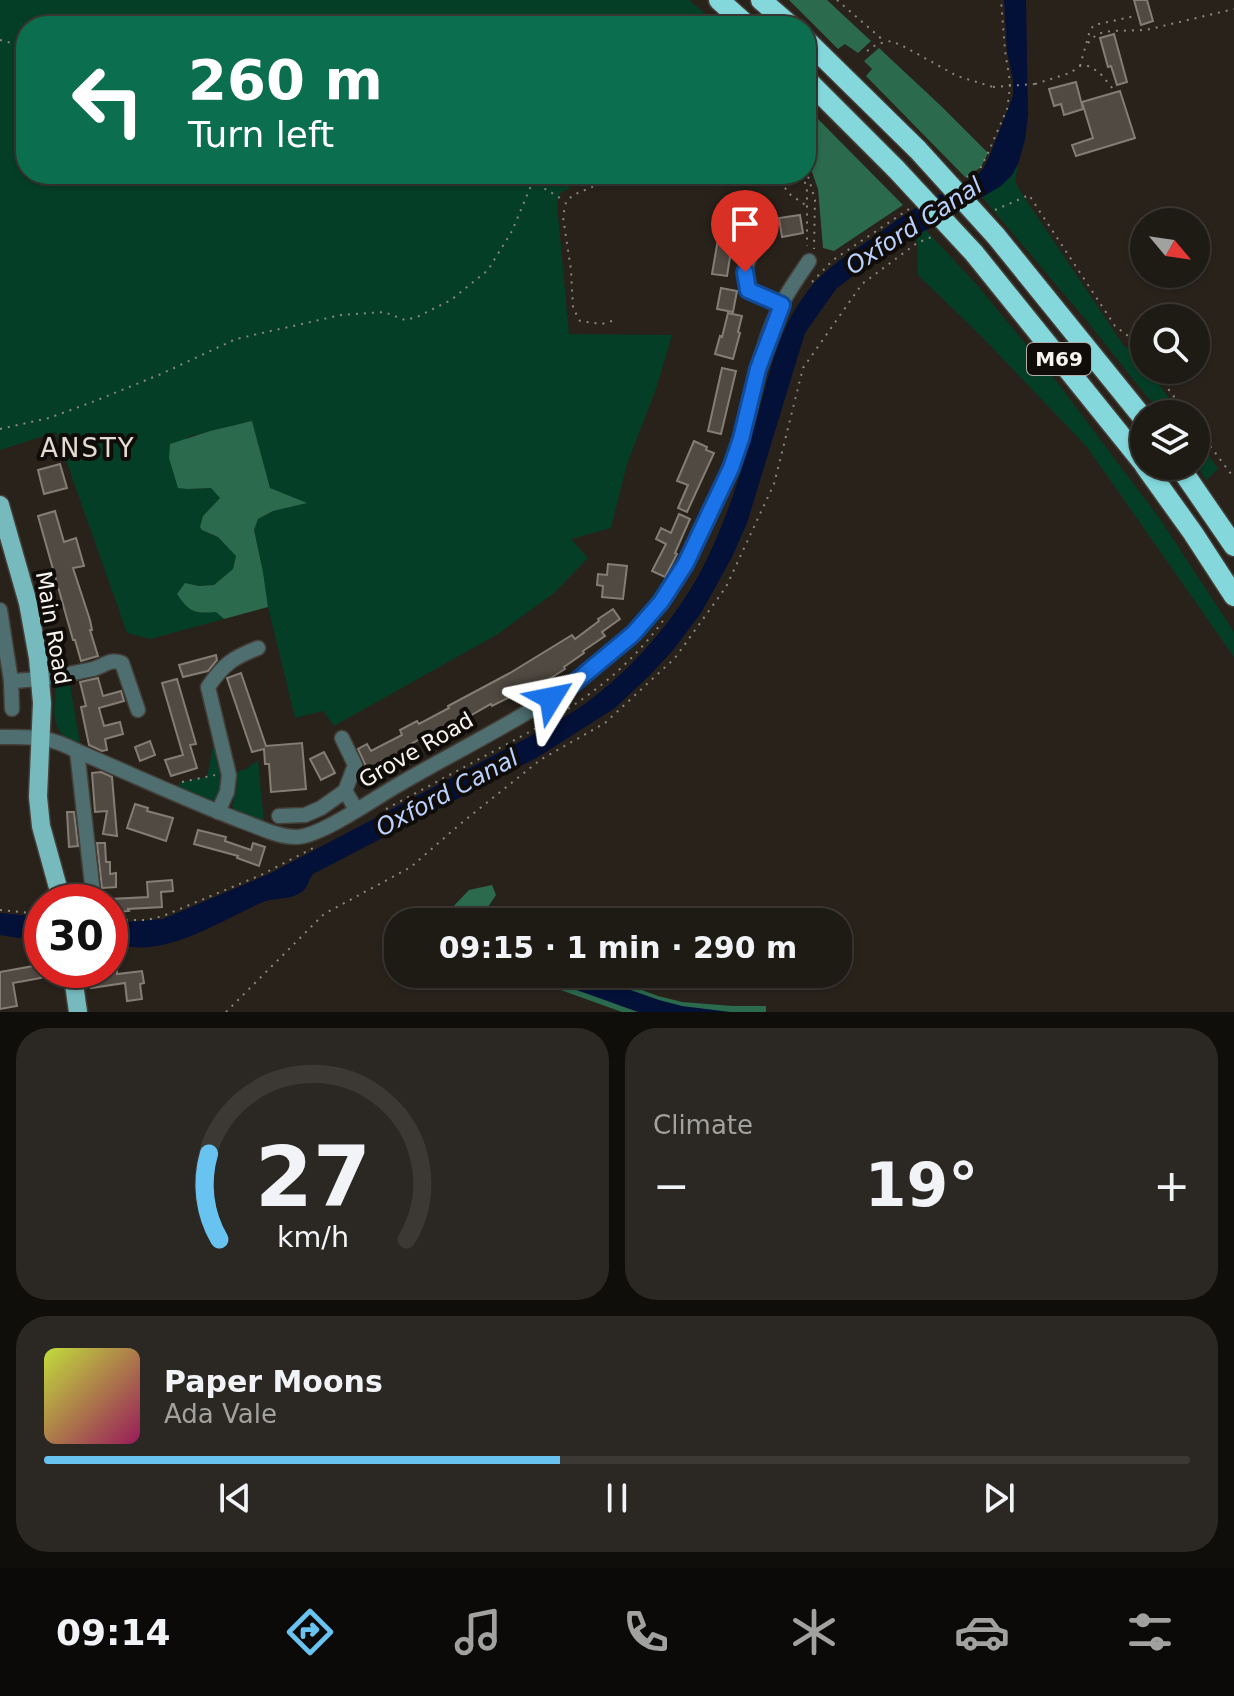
<!DOCTYPE html>
<html lang="en">
<head>
<meta charset="utf-8">
<style>
  body { margin:0; font-family:"DejaVu Sans",sans-serif; background:#2b2722; color:#f1f3f6; height:100vh; display:flex; flex-direction:column; font-size:30px; white-space:nowrap }
  * { box-sizing:border-box; margin:0 }
  p { font-size:26px; color:#a1a1a0 }
  .icon { flex:none; width:44px; height:44px; fill:none; stroke:currentColor; stroke-width:2; stroke-linecap:round; stroke-linejoin:round }
  .map { position:relative; height:1012px; overflow:hidden }
  .drawer { display:flex; flex-direction:column; gap:16px; padding:16px; background:#100e0b; flex:1 }
  .drawer>* { flex:none }
  .hud { position:absolute; left:16px; top:16px; width:800px; height:168px; border-radius:32px; box-shadow:0 2px 6px #0004,0 0 0 2px #3c3834; background:#0b6e4f; color:#fff; overflow:hidden }
  .needle { width:52px; rotate:119deg }
  .fabs { position:absolute; left:1130px; top:208px; display:grid; gap:16px }
  .fabs a { display:grid; place-items:center; width:80px; height:80px; border-radius:50%; background:#1e1a14; box-shadow:0 2px 6px #0004,0 0 0 2px #3c3834; font-size:40px }
  .speed { position:absolute; left:24px; top:884px; display:flex; gap:16px; font-size:40px; font-weight:700; text-align:center }
  .speed>* { display:grid; place-content:center; width:104px; height:104px; border-radius:50%; background:#1e1a14; box-shadow:0 2px 6px #0004,0 0 0 2px #3c3834; line-height:1 }
  .speed .limit { border:12px solid #d22; background:#fff; color:#111 }
  .pin { position:absolute; display:grid; place-items:center; width:68px; height:68px; color:#fff; margin:-82px -34px; border-radius:50% 50% 50% 0; rotate:-45deg; box-shadow:0 0 8px #0007 }
  .pin .icon { rotate:45deg }
  .me { position:absolute; width:88px; margin:-44px; rotate:55deg; stroke-linejoin:round; filter:drop-shadow(0 0 6px #0008) }
  .turn { display:flex; align-items:center; gap:28px; height:168px; padding:0 40px; font-size:36px }
  .turn .icon { width:104px; height:104px; stroke-width:2.5 }
  .turn b { display:block; font-size:56px; line-height:68px }
  .big { font-size:60px; font-weight:700; line-height:1.1 }
  .drawer .widget { flex:1; display:flex; flex-direction:column; justify-content:center; gap:12px; min-width:0; padding:0 28px; border-radius:32px; background:#2b2722 }
  .drawer .dial { align-items:center; gap:0 }
  .dial svg { height:208px; overflow:visible; fill:none; stroke:#3c3834; stroke-width:7; stroke-linecap:round; text-anchor:middle }
  .dial text { fill:#f1f3f6; stroke:none }
  .song { display:flex; align-items:center; gap:24px }
  .cover { width:96px; height:96px; border-radius:12px; background:linear-gradient(135deg,hsl(70 70% 55%),hsl(330 70% 35%)) }
  .played { height:8px; border-radius:4px; background:linear-gradient(90deg,#69c3f1 45%,#3c3834 45%) }
  .keys { display:flex; justify-content:space-around; direction:ltr }
  .heat { display:flex; justify-content:space-between; align-items:center; font-size:44px; direction:ltr }
  .drawer .tiles { flex:1; display:grid; gap:16px; grid-template-columns:1fr 1fr }
  .widget:last-child { grid-column:span 2 }
  .trip { position:absolute; left:384px; top:908px; width:468px; height:80px; border-radius:32px; background:#1e1a14; box-shadow:0 2px 6px #0004,0 0 0 2px #3c3834; font-weight:700; line-height:80px; text-align:center }
  .dock { display:flex; height:128px; justify-content:space-around; align-items:center; background:#0c0a08; color:#a1a1a0 }
  .dock .icon { width:56px; height:56px }
  .dock .on { color:#69c3f1 }
  .dock b { font-size:36px; color:#f1f3f6 }
  .map>svg:first-child { display:block }
</style>
</head>
<body>
<div class="map">
<svg width="1234" height="1012" viewBox="0 0 1234 1012">
  <rect width="100%" height="100%" fill="#28221b"/>
  <g fill="#053e27">
    <polygon points="0,0 689,0 720,26 26,26 26,174 564,174 570,188 560,193 557,204 569,334 672,335 656,389 627,464 611,528 571,539 588,558 554,593 498,634 334,726 323,711 295,718 268,607 263,572 254,530 258,519 273,511 305,503 270,488 252,421 187,437 188,489 211,488 220,498 203,516 202,530 218,537 236,555 233,569 214,585 199,586 185,583 198,613 216,612 224,619 150,639 127,633 56,432 0,450"/>
    <path d="M1018,164l-3,18 9,15 100,149c10,6 20,12 20,24h5l31,44h-19l-75,-94 -104,-123c16,-8 27,-18 36,-33z"/>
    <polygon points="925,229 977,285 1057,382 1160,519 1234,632 1234,657 1087,447 984,339 918,275 917,243 914,235"/>
    <polygon points="1196,437 1218,469 1206,480 1196,464"/>
    <path d="M70,684l10,60 -3,2c-28,-16 -23,-33 -21,-61z"/>
    <polygon points="213,746 217,747 227,776 215,804 178,787 181,782 207,777"/>
    <polygon points="258,760 264,823 237,813 232,806 237,786 234,773 246,769"/>
  </g>
  <g fill="#2b6a4c">
    <polygon points="789,0 827,0 871,41 858,53 845,44 838,49"/>
    <polygon points="879,48 941,106 988,153 981,167 966,178 866,76 872,69 864,61"/>
    <polygon points="817,118 903,205 834,251 823,248 818,189 806,155 806,128"/>
    <path d="M252,421l18,67 37,15 -34,8 -15,8 -4,11 9,42 5,35 -44,12 -8,-7c-21,2 -27,0 -39,-18l8,-11 14,3 15,-1 19,-16 3,-13 -18,-19 -16,-7 -2,-3 3,-11 17,-18 -9,-10 -23,1 -10,-1 -9,-30 1,-14 40,-13z"/>
    <polygon points="492,885 496,895 478,922 445,922 448,912 469,890"/>
    <polygon points="516,974 599,974 658,996 682,1002 733,1006 766,1006 766,1012 622,1012"/>
  </g>
  <g fill="#031038">
    <path d="M1004,0h22l2,116 -3,24 -7,24 -6,11 -11,11 -130,76 -35,27 -31,44 -58,190 -15,34 -31,56 -28,37 -23,25 -35,33 -77,49 -225,117c-4,5 -5,12 -9,16 -12,11 -28,7 -41,12 -42,18 -108,63 -153,38v-18h17l36,-3 108,-46 269,-142c14,-8 29,-16 42,-25 49,-35 95,-88 122,-141 22,-44 37,-91 50,-137 15,-49 22,-98 56,-140 17,-21 39,-34 61,-49 13,-9 26,-20 40,-28 20,-13 43,-23 64,-34l8,-8 7,-14 23,-59v-16l-6,-29z"/>
    <polygon points="0,913 42,917 42,934 18,938 0,935"/>
    <polygon points="532,974 585,974 659,1000 682,1006 730,1012 638,1012"/>
  </g>
  <g fill="#514a42" stroke="#847d74" stroke-width="2">
    <polygon points="1134,0 1147,0 1153,21 1141,25"/>
    <polygon points="1114,34 1127,82 1117,85 1111,66 1108,67 1100,38"/>
    <polygon points="1076,82 1083,109 1064,115 1061,104 1054,106 1049,89"/>
    <polygon points="1120,91 1135,138 1076,156 1072,145 1093,138 1082,102"/>
    <polygon points="800,215 803,233 782,237 779,218"/>
    <polygon points="719,233 748,238 743,244 740,252 731,251 727,276 712,274"/>
    <polygon points="721,288 737,291 733,312 717,309"/>
    <polygon points="728,313 742,316 738,332 740,333 733,359 715,354 720,336 722,337"/>
    <polygon points="722,368 736,371 721,434 708,431"/>
    <polygon points="694,441 707,447 706,450 714,453 687,512 678,508 688,485 677,481"/>
    <polygon points="60,464 67,488 44,494 38,470"/>
    <polygon points="55,511 64,542 76,538 84,566 73,568 90,620 92,630 90,630 98,656 81,661 75,640 73,640 38,516"/>
    <polygon points="679,514 690,519 675,553 677,554 665,577 652,571 666,544 656,539 661,528 671,533"/>
    <polygon points="608,564 627,566 623,599 602,597 603,586 597,585 598,574 607,575"/>
    <polygon points="613,609 620,619 602,632 605,636 583,651 584,653 564,667 565,669 519,698 516,694 492,706 491,704 431,738 429,734 405,747 407,750 388,759 387,758 363,772 365,764 358,749 367,744 371,751 402,735 400,730 417,721 419,724 449,708 448,706 510,673 572,635 575,639 599,621 598,619"/>
    <polygon points="216,655 217,660 208,671 183,677 179,665"/>
    <polygon points="241,673 266,746 302,743 306,789 271,792 269,764 265,764 264,749 252,752 227,678"/>
    <polygon points="98,678 103,696 121,691 124,701 99,708 104,726 120,722 123,734 105,739 107,750 102,751 89,745 81,707 86,706 80,682"/>
    <polygon points="177,679 196,744 190,745 197,768 171,776 165,760 183,755 162,683"/>
    <polygon points="150,741 155,755 140,761 135,747"/>
    <polygon points="324,752 335,773 321,780 310,759"/>
    <polygon points="101,772 112,777 117,836 103,834 107,811 95,812 92,773"/>
    <polygon points="135,804 148,808 147,811 173,818 166,841 127,828"/>
    <polygon points="67,812 74,812 78,846 69,847"/>
    <polygon points="198,830 226,837 225,841 251,850 253,843 265,847 259,866 237,858 238,856 194,844"/>
    <polygon points="97,843 105,843 106,862 110,862 110,874 116,873 116,887 102,888"/>
    <polygon points="172,880 173,891 161,892 162,907 128,909 129,911 118,912 118,909 110,910 110,899 148,897 147,882"/>
    <polygon points="39,965 41,978 13,983 17,1006 0,1009 0,972"/>
    <polygon points="98,970 117,970 117,974 142,971 144,983 140,984 142,999 127,1001 125,983 91,988 89,971"/>
  </g>
  <g fill="none" stroke-linecap="round" stroke-linejoin="round">
    <g stroke="#453f39" stroke-width="17">
      <g id="minor">
        <polyline points="752,247 745,272 748,290 782,305"/>
        <polyline points="0,610 11,681 12,709"/>
        <path d="M11,681c29,-1 54,-6 82,-12 11,-3 18,-11 29,-6l16,47"/>
        <path d="M0,737c33,0 47,-2 77,14 54,23 107,48 162,69 18,6 38,17 57,17 24,0 79,-39 102,-52 104,-61 227,-111 289,-222 7,-14 13,-30 20,-44 12,-26 25,-51 33,-78 13,-44 19,-93 40,-134 8,-16 19,-31 29,-46"/>
        <polyline points="342,738 355,765 345,791"/>
        <polyline points="77,751 94,902"/>
        <path d="M218,812l9,-20 2,-17 -21,-88c16,-23 24,-29 50,-39"/>
        <polyline points="279,816 305,815 321,808 345,791 356,809"/>
      </g>
    </g>
    <g stroke="#453f39" stroke-width="21">
      <g id="major">
        <polyline points="0,505 28,603 38,658 42,703 38,797 41,826 62,902"/>
        <polyline points="72,970 78,1012"/>
      </g>
    </g>
    <g stroke="#453f39" stroke-width="23">
      <g id="highway">
        <polyline points="719,0 748,26"/>
        <polyline points="761,0 791,26"/>
        <polyline points="806,40 918,150"/>
        <polyline points="806,79 896,169"/>
        <polyline points="996,236 1144,419"/>
        <polyline points="974,253 1144,464"/>
        <polyline points="1145,466 1193,533 1234,596"/>
        <polyline points="1179,466 1234,546"/>
      </g>
    </g>
    <g stroke="#8b8680" stroke-width="2" stroke-dasharray="2 6" stroke-linecap="butt">
      <polyline points="837,0 884,41"/>
      <polyline points="0,40 26,47"/>
      <polyline points="1088,43 1097,34 1111,31 1146,30 1234,9"/>
      <polyline points="867,51 877,44 891,41 905,47 957,76 993,87"/>
      <polyline points="1080,66 1090,30 1094,25 1135,16"/>
      <polyline points="1035,84 1070,73 1080,66 1088,66 1099,72 1114,90"/>
      <polyline points="806,169 815,200 814,249"/>
      <polyline points="516,174 532,181 565,201"/>
      <polyline points="777,174 788,193 804,204 806,209"/>
      <polyline points="803,174 807,191 807,246"/>
      <polyline points="967,177 981,167 988,153 1007,109 1009,96 1010,82 1005,51 1001,0"/>
      <polyline points="995,210 1029,195 1115,326 1136,342 1144,355"/>
      <polyline points="812,282 833,260 909,209"/>
      <polyline points="612,321 602,324 580,321 573,308 571,270 563,217 566,202 573,195 623,174"/>
      <polyline points="1154,370 1187,414"/>
      <polyline points="1196,427 1234,478"/>
      <polyline points="0,429 49,418 95,401 161,374 236,339 341,315 384,312 405,320 417,317 451,300 488,270 512,231 536,174"/>
      <polyline points="182,782 215,775"/>
      <path d="M386,809c37,-20 73,-39 110,-59 68,-36 123,-68 169,-132"/>
      <polyline points="0,910 42,914"/>
      <polyline points="110,920 147,920 163,916 261,875 313,848"/>
      <polyline points="226,1012 324,914 411,867 459,825 540,760 605,723 675,658 726,587 774,484 803,368 862,284 917,243 934,236"/>
    </g>
    <use href="#minor" stroke="#4e6e6f" stroke-width="14"/>
    <use href="#major" stroke="#76babd" stroke-width="18"/>
    <use href="#highway" stroke="#84d8dc" stroke-width="20"/>
    <g stroke="#453f39" stroke-width="23" stroke-linecap="butt">
      <g id="highway-bridge">
        <polyline points="918,150 996,236"/>
        <polyline points="896,169 974,253"/>
      </g>
    </g>
    <polyline stroke="#8b8680" stroke-width="2" stroke-dasharray="2 6" stroke-linecap="butt" points="993,87 1035,84"/>
    <use href="#highway-bridge" stroke="#84d8dc" stroke-width="20"/>
  </g>
  <g fill="none" stroke-linecap="round" stroke-linejoin="round">
    <g stroke="#114b97" stroke-width="20">
      <polyline id="route" points="551,698 573,684 633,634 661,602 686,563 731,468 741,439 758,369 782,305 748,290 745,272"/>
    </g>
    <use href="#route" stroke="#1a73e8" stroke-width="14"/>
  </g>
  <g text-anchor="middle" dominant-baseline="central" stroke-width="8" stroke-linejoin="round" paint-order="stroke">
    <rect fill="#0f0c09" stroke="#b2aeaa" stroke-width="2" x="1027" y="343" width="64" height="32" rx="6"/>
    <g font-size="20" font-weight="bold" fill="#f8f4ef">
      <text x="1059" y="359">M69</text>
    </g>
    <g font-size="22" fill="#f8f4ef" stroke="#0f0c09">
      <text transform="translate(53 628) rotate(80)">Main Road</text>
      <text transform="translate(416 750) rotate(-30)">Grove Road</text>
    </g>
    <g font-size="24" font-style="italic" fill="#bbd1fe" stroke="#0f0c09">
      <text transform="translate(914 226) rotate(-33)">Oxford Canal</text>
      <text transform="translate(447 793) rotate(-28)">Oxford Canal</text>
    </g>
    <g font-size="26" letter-spacing="2" fill="#e3dad1" stroke="#0f0c09">
      <text x="88" y="448">ANSTY</text>
    </g>
  </g>
</svg>
<div class="fabs">
<a><svg class="needle" viewBox="-14 -14 28 28"><path d="M0-13l5 13h-10z" fill="#e53935"/><path d="M0 13l5-13h-10z" fill="#a1a1a0"/></svg></a>
<a><svg class="icon" aria-label="search" viewBox="0 0 24 24"><circle cx="10" cy="10" r="6"/><path d="M15 15l6 6"/></svg></a>
<a><svg class="icon" aria-label="layers" viewBox="0 0 24 24"><path d="M12 4l9 5-9 5-9-5zM3 14l9 5 9-5"/></svg></a>
</div>
<div class="speed"><div class="limit">30</div></div>
<div class="pin" style="left:745px;top:272px;background:#d93025"><svg class="icon" aria-label="arrive" viewBox="0 0 24 24"><path d="M6 21V4h12l-3 4 3 4H6"/></svg></div>
<svg class="me" style="left:551px;top:698px" viewBox="-20 -20 40 40"><path d="M0-17L14 15 0 8-14 15z" fill="#1a73e8" stroke="#fff" stroke-width="4"/></svg>
<div class="trip">09:15 · 1 min · 290 m</div>
<div class="hud">
<div class="turn"><svg class="icon" aria-label="left" viewBox="0 0 24 24"><path d="M17 20v-9H6M10 6l-5 5 5 5"/></svg><div><b>260 m</b>Turn left</div></div>
</div>
</div>
<section class="drawer">
<div class="tiles">
<div class="widget dial"><svg viewBox="0 0 100 80">
<path d="M14 69A42 42 0 1 1 86 69"/>
<path d="M14 69A42 42 0 0 1 10 36" stroke="#69c3f1"/>
<text x="50" y="56" font-size="32" font-weight="700">27</text>
<text x="50" y="72" font-size="11">km/h</text>
</svg></div>
<div class="widget"><p>Climate</p>
<div class="heat"><a>−</a><b class="big">19°</b><a>+</a></div>
</div>
<div class="widget">
<div class="song"><i class="cover"></i><div><b>Paper Moons</b><p>Ada Vale</p></div></div>
<div class="played"></div>
<div class="keys"><svg class="icon" aria-label="previous" viewBox="0 0 24 24"><path d="M18 5L8 12l10 7zM5 5v14"/></svg><svg class="icon" aria-label="pause" viewBox="0 0 24 24"><path d="M8 5v14M16 5v14"/></svg><svg class="icon" aria-label="next" viewBox="0 0 24 24"><path d="M6 5l10 7-10 7zM19 5v14"/></svg></div>
</div>
</div>
</section>
<nav class="dock">
<b>09:14</b>
<svg class="icon on" aria-label="directions" viewBox="0 0 24 24"><path d="M12 3l9 9-9 9-9-9zM9 14v-3h6M13 9l2 2-2 2"/></svg>
<svg class="icon" aria-label="music" viewBox="0 0 24 24"><path d="M9 18V5l10-2v13"/><circle cx="6" cy="18" r="3"/><circle cx="16" cy="16" r="3"/></svg>
<svg class="icon" aria-label="phone" viewBox="0 0 24 24"><path d="M5 4h4l2 5-3 2q2 4 5 5l2-3 5 2v4C11 20 4 13 5 4z"/></svg>
<svg class="icon" aria-label="climate" viewBox="0 0 24 24"><path d="M12 3v18M4 7l16 10M4 17L20 7"/></svg>
<svg class="icon" aria-label="car" viewBox="0 0 24 24"><path d="M5 17H2v-5l4-1 3-4h7l3 4 3 1v5h-3M9 17h6M6 11h13"/><circle cx="7" cy="17" r="2"/><circle cx="17" cy="17" r="2"/></svg>
<svg class="icon" aria-label="filters" viewBox="0 0 24 24"><path d="M4 7h16M4 17h16"/><circle cx="9" cy="7" r="2"/><circle cx="15" cy="17" r="2"/></svg>
</nav>
</body>
</html>
